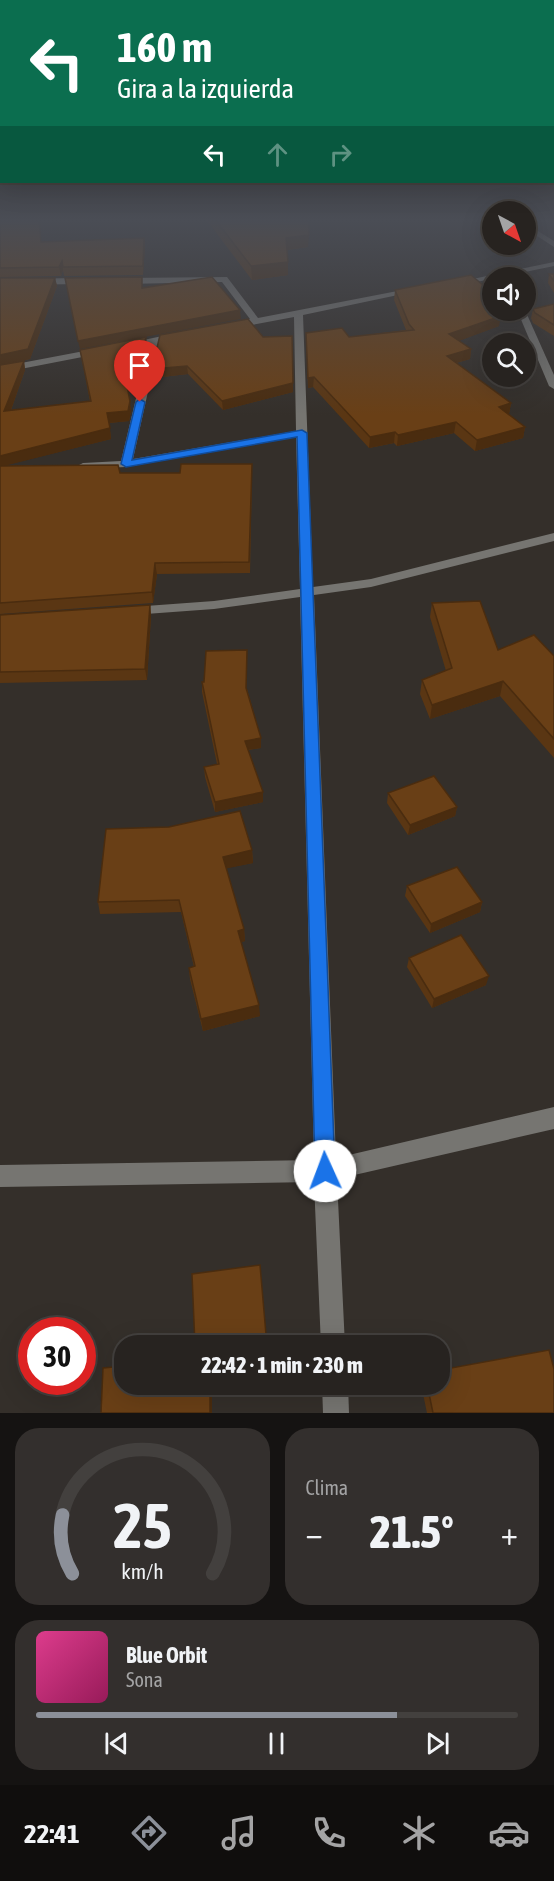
<!DOCTYPE html>
<html lang="es">
<head>
<meta charset="utf-8">
<style>
  body { margin:0; font-family:"Asap Condensed",sans-serif; background:#332f2d; color:#f1f3f6; height:100vh; display:flex; flex-direction:column; font-size:22px; white-space:nowrap }
  * { box-sizing:border-box; margin:0 }
  p { font-size:20px; color:#a4a4a5 }
  .icon { flex:none; width:33px; height:33px; fill:none; stroke:currentColor; stroke-width:2; stroke-linecap:round; stroke-linejoin:round }
  .map { position:relative; height:1413px; overflow:hidden }
  .panel { display:flex; flex-direction:column; gap:15px; padding:15px; background:#151312; flex:1 }
  .panel>* { flex:none }
  .hud { position:absolute; left:0px; top:0px; width:555px; height:183px; box-shadow:0 6px 24px #0002,0 0 0 2px #43403e; background:#0b6e4f; color:#fff; overflow:hidden }
  .needle { width:39px; rotate:140deg }
  .fabs { position:absolute; left:482px; top:201px; display:grid; gap:12px }
  .fabs a { display:grid; place-items:center; width:54px; height:54px; border-radius:50%; background:#272320; box-shadow:0 6px 24px #0002,0 0 0 2px #43403e; font-size:30px }
  .speed { position:absolute; left:18px; top:1317px; display:flex; gap:12px; font-size:30px; font-weight:700; text-align:center }
  .speed>* { display:grid; place-content:center; width:78px; height:78px; border-radius:50%; background:#272320; box-shadow:0 6px 24px #0002,0 0 0 2px #43403e; line-height:1 }
  .speed .limit { border:9px solid #d22; background:#fff; color:#111 }
  .pin { position:absolute; display:grid; place-items:center; width:51px; height:51px; color:#fff; margin:-62px -26px; border-radius:50% 50% 50% 0; rotate:-45deg; box-shadow:0 0 6px #0007 }
  .pin .icon { rotate:45deg }
  .me { position:absolute; width:66px; margin:-33px; rotate:358deg; stroke-linejoin:round; filter:drop-shadow(0 0 4px #0008) }
  .turn { display:flex; align-items:center; gap:21px; height:126px; padding:0 18px; font-size:27px }
  .turn .icon { width:78px; height:78px; stroke-width:2.5 }
  .turn b { display:block; font-size:42px; line-height:51px }
  .lanes { display:flex; align-items:center; height:57px; padding:0 18px; background:#0003; justify-content:center; gap:30px; direction:ltr }
  .lanes .off { opacity:.35 }
  .big { font-size:45px; font-weight:800; line-height:1.1 }
  .panel .widget { flex:1; display:flex; flex-direction:column; justify-content:center; gap:9px; min-width:0; padding:0 21px; border-radius:24px; background:#332f2d }
  .panel .dial { align-items:center; gap:0 }
  .dial svg { height:156px; overflow:visible; fill:none; stroke:#43403e; stroke-width:7; stroke-linecap:round; text-anchor:middle }
  .dial text { fill:#f1f3f6; stroke:none }
  .song { display:flex; align-items:center; gap:18px }
  .cover { width:72px; height:72px; border-radius:9px; background:linear-gradient(135deg,hsl(330 70% 55%),hsl(330 70% 35%)) }
  .played { height:6px; border-radius:3px; background:linear-gradient(90deg,#8c9099 75%,#43403e 75%) }
  .keys { display:flex; justify-content:space-around; direction:ltr }
  .heat { display:flex; justify-content:space-between; align-items:center; font-size:33px; direction:ltr }
  .panel .tiles { flex:1; display:grid; gap:15px; grid-template-columns:1fr 1fr }
  .widget:last-child { grid-column:span 2 }
  .trip { position:absolute; left:114px; top:1335px; width:336px; height:60px; border-radius:24px; background:#272320; box-shadow:0 6px 24px #0002,0 0 0 2px #43403e; font-weight:800; line-height:60px; text-align:center }
  .dock { display:flex; height:96px; justify-content:space-around; align-items:center; background:#100e0d; color:#a4a4a5 }
  .dock .icon { width:42px; height:42px }
  .dock .selected { color:#8c9099 }
  .dock b { font-size:27px; color:#f1f3f6 }
  .map>svg:first-child { display:block }
</style>
</head>
<body>
<div class="map">
<svg width="554" height="1413" viewBox="0 0 554 1413">
  <rect width="100%" height="100%" fill="#342f2a"/>
  <g fill="none" stroke-linecap="round" stroke-linejoin="round">
    <g fill="#767571" fill-rule="evenodd">
      <polygon points="525,223 554,241 554,247 525,228"/>
      <polygon points="554,262 554,266 457,286 453,283"/>
      <polygon points="227,277 258,318 413,288 417,291 303,315 313,587 371,579 554,533 554,541 371,587 314,595 336,1158 554,1107 554,1129 337,1179 345,1346 321,1346 314,1182 0,1187 0,1165 314,1160 300,597 214,609 132,615 125,611 132,607 214,601 300,589 296,437 126,467 83,469 77,466 83,463 121,461 149,344 127,349 122,346 124,344 177,333 182,336 180,338 159,342 133,459 296,431 294,317 230,329 227,328 227,324 250,319 222,282 124,284 120,281 124,278"/>
      <polygon points="0,279 85,278 89,281 85,284 0,285"/>
      <polygon points="517,310 525,310 554,375 554,389 549,386"/>
      <polygon points="100,348 105,351 103,353 0,373 0,367"/>
      <polygon points="322,1384 348,1384 349,1413 323,1413"/>
    </g>
  </g>
  <g fill="#5a3613">
    <polygon points="0,218 42,242 144,238 145,246 143,275 64,276 63,270 61,276 0,277"/>
    <polygon points="205,218 309,218 308,247 287,250 288,275 252,280"/>
    <polygon points="549,274 554,274 554,293 548,283"/>
    <polygon points="0,278 55,278 57,286 30,359 1,365 24,361 25,370 11,410 90,401 80,350 146,337 147,347 139,380 126,381 131,411 129,421 109,423 111,439 2,466 120,473 252,474 250,573 157,574 153,603 0,614"/>
    <polygon points="395,290 499,326 458,341 471,349 470,359 456,363 511,403 509,414 525,427 523,438 475,451 454,433 397,446 394,443 369,448 313,387 308,388 306,333 349,337 406,330 394,300"/>
    <polygon points="554,304 554,336 533,323 531,318 533,309"/>
    <polygon points="160,335 293,392 223,410 188,374 153,378 152,369"/>
    <polygon points="432,603 498,650 554,656 554,758 500,696 430,719 420,694 422,680 446,671 430,617"/>
    <polygon points="150,605 151,616 147,680 0,683 0,615"/>
    <polygon points="202,682 247,689 261,738 261,748 248,750 263,792 263,802 215,812 205,777 204,767 217,764 202,692"/>
    <polygon points="388,793 457,807 455,816 408,835 387,803"/>
    <polygon points="252,850 253,863 226,868 244,929 245,941 241,942 260,1016 203,1031 190,979 189,968 194,967 181,912 100,914 98,902"/>
    <polygon points="407,886 482,902 480,912 430,933 405,896"/>
    <polygon points="409,958 486,985 432,1008 407,967"/>
    <polygon points="421,1384 440,1384 554,1413 427,1413"/>
  </g>
  <g fill="#4a2c0f">
    <polygon points="309,235 308,247 286,250 286,238"/>
    <polygon points="144,238 145,246 143,275 143,266"/>
    <polygon points="62,261 63,270 61,276 59,267"/>
    <polygon points="288,262 288,275 252,280 251,266"/>
    <polygon points="55,278 57,286 30,359 0,365 0,355"/>
    <polygon points="240,310 241,319 80,349 78,341"/>
    <polygon points="501,316 499,326 448,345 449,334"/>
    <polygon points="146,337 147,347 139,380 125,381 124,371"/>
    <polygon points="471,349 470,359 445,366 447,356"/>
    <polygon points="24,361 25,370 7,421 4,411"/>
    <polygon points="187,366 188,374 153,378 152,369"/>
    <polygon points="314,377 313,387 308,388 308,378"/>
    <polygon points="293,383 293,392 223,410 222,401"/>
    <polygon points="130,401 131,411 129,421 108,423 107,413"/>
    <polygon points="511,403 509,414 497,417 499,407"/>
    <polygon points="456,422 454,433 397,446 398,435"/>
    <polygon points="525,427 523,438 475,451 477,440"/>
    <polygon points="110,428 111,439 0,467 0,456"/>
    <polygon points="395,432 394,443 369,448 370,437"/>
    <polygon points="155,563 157,574 153,603 152,592"/>
    <polygon points="150,605 151,616 147,680 145,669"/>
    <polygon points="503,681 500,696 430,719 432,705"/>
    <polygon points="261,738 261,748 245,750 245,741"/>
    <polygon points="263,792 263,802 215,812 215,802"/>
    <polygon points="457,807 455,816 408,835 410,825"/>
    <polygon points="252,850 253,863 224,869 223,857"/>
    <polygon points="482,902 480,912 430,933 431,924"/>
    <polygon points="244,929 245,941 239,943 238,931"/>
    <polygon points="489,976 486,985 432,1008 434,999"/>
    <polygon points="259,1005 260,1016 203,1031 201,1019"/>
    <rect x="210" y="1384" width="2" height="29"/>
  </g>
  <g fill="#693f16" stroke="#4a2c0f" stroke-width="1.5">
    <polygon points="0,218 39,218 41,242 144,238 143,266 63,267 62,261 59,267 0,268"/>
    <polygon points="214,218 309,218 309,235 286,238 288,262 251,266"/>
    <polygon points="549,274 554,274 554,281"/>
    <polygon points="471,275 484,286 492,300 492,310 498,310 501,316 449,334 471,349 447,356 511,403 499,407 525,427 477,440 456,422 398,435 395,432 370,437 314,377 308,378 306,333 342,328 349,337 414,330 409,324 395,290"/>
    <polygon points="142,277 142,288 212,277 240,310 78,341 65,278"/>
    <polygon points="0,278 55,278 28,349 0,355"/>
    <polygon points="554,304 554,325 535,313 533,309"/>
    <polygon points="248,319 263,337 292,336 293,383 222,401 187,366 152,369 160,335"/>
    <polygon points="146,337 138,370 124,371 130,401 128,411 107,413 110,428 0,456 0,365 24,361 4,411 91,401 80,350"/>
    <polygon points="181,464 252,464 249,562 155,563 152,592 0,603 0,466 118,465 120,473 180,473"/>
    <polygon points="480,601 498,650 534,635 554,656 554,739 503,681 432,705 422,680 452,668 432,603"/>
    <polygon points="150,605 145,669 0,672 0,615"/>
    <polygon points="247,650 246,688 261,738 245,741 263,792 215,802 204,767 219,764 202,682 204,682 206,651"/>
    <polygon points="434,776 457,807 410,825 388,793"/>
    <polygon points="240,811 252,850 223,857 244,929 238,931 259,1005 201,1019 189,968 195,966 179,900 98,902 106,829 169,827"/>
    <polygon points="457,867 482,902 431,924 407,886"/>
    <polygon points="461,935 489,976 434,999 409,958"/>
    <polygon points="260,1265 267,1346 195,1346 192,1274"/>
    <polygon points="549,1350 554,1369 554,1413 433,1413 427,1384 440,1384 440,1370"/>
    <polygon points="124,1366 124,1384 210,1384 210,1413 101,1413 103,1368"/>
  </g>
  <linearGradient id="sky" x2="0" y2="1"><stop stop-color="#1d1a17"/><stop offset="0.53" stop-color="#4a4d55"/><stop offset="1" stop-color="#4a4d55" stop-opacity="0"/></linearGradient>
  <rect width="554" height="415" fill="url(#sky)"/>
  <polygon fill="#1a73e8" stroke="#114b97" stroke-width="1.5" points="140,399 145,402 132,460 302,430 307,433 335,1171 332,1178 325,1181 318,1178 315,1171 297,437 126,467 121,464 136,402"/>
</svg>
<div class="fabs">
<a><svg class="needle" viewBox="-14 -14 28 28"><path d="M0-13l5 13h-10z" fill="#e53935"/><path d="M0 13l5-13h-10z" fill="#a4a4a5"/></svg></a>
<a><svg class="icon" aria-label="sound" viewBox="0 0 24 24"><path d="M4 9h4l5-4v14l-5-4H4zM17 9q2 3 0 6"/></svg></a>
<a><svg class="icon" aria-label="search" viewBox="0 0 24 24"><circle cx="10" cy="10" r="6"/><path d="M15 15l6 6"/></svg></a>
</div>
<div class="speed"><div class="limit">30</div></div>
<div class="pin" style="left:140px;top:402px;background:#d93025"><svg class="icon" aria-label="arrive" viewBox="0 0 24 24"><path d="M6 21V4h12l-3 4 3 4H6"/></svg></div>
<svg class="me" style="left:325px;top:1171px" viewBox="-20 -20 40 40"><circle r="19" fill="#fff"/><path d="M0-13L10 11 0 6-10 11z" fill="#1a73e8"/></svg>
<div class="trip">22:42 · 1 min · 230 m</div>
<div class="hud">
<div class="turn"><svg class="icon" aria-label="left" viewBox="0 0 24 24"><path d="M17 20v-9H6M10 6l-5 5 5 5"/></svg><div><b>160 m</b>Gira a la izquierda</div></div>
<div class="lanes"><svg class="icon" aria-label="left" viewBox="0 0 24 24"><path d="M17 20v-9H6M10 6l-5 5 5 5"/></svg><svg class="icon off" aria-label="ahead" viewBox="0 0 24 24"><path d="M12 20V5M6 11l6-6 6 6"/></svg><svg class="icon off" aria-label="right" viewBox="0 0 24 24"><path d="M7 20v-9h11M14 6l5 5-5 5"/></svg></div>
</div>
</div>
<section class="panel">
<div class="tiles">
<div class="widget dial"><svg viewBox="0 0 100 80">
<path d="M14 69A42 42 0 1 1 86 69"/>
<path d="M14 69A42 42 0 0 1 9 39" stroke="#8c9099"/>
<text x="50" y="56" font-size="32" font-weight="700">25</text>
<text x="50" y="72" font-size="11">km/h</text>
</svg></div>
<div class="widget"><p>Clima</p>
<div class="heat"><a>−</a><b class="big">21.5°</b><a>+</a></div>
</div>
<div class="widget">
<div class="song"><i class="cover"></i><div><b>Blue Orbit</b><p>Sona</p></div></div>
<div class="played"></div>
<div class="keys"><svg class="icon" aria-label="previous" viewBox="0 0 24 24"><path d="M18 5L8 12l10 7zM5 5v14"/></svg><svg class="icon" aria-label="pause" viewBox="0 0 24 24"><path d="M8 5v14M16 5v14"/></svg><svg class="icon" aria-label="next" viewBox="0 0 24 24"><path d="M6 5l10 7-10 7zM19 5v14"/></svg></div>
</div>
</div>
</section>
<nav class="dock">
<b>22:41</b>
<svg class="icon selected" aria-label="directions" viewBox="0 0 24 24"><path d="M12 3l9 9-9 9-9-9zM9 14v-3h6M13 9l2 2-2 2"/></svg>
<svg class="icon" aria-label="music" viewBox="0 0 24 24"><path d="M9 18V5l10-2v13"/><circle cx="6" cy="18" r="3"/><circle cx="16" cy="16" r="3"/></svg>
<svg class="icon" aria-label="phone" viewBox="0 0 24 24"><path d="M5 4h4l2 5-3 2q2 4 5 5l2-3 5 2v4C11 20 4 13 5 4z"/></svg>
<svg class="icon" aria-label="climate" viewBox="0 0 24 24"><path d="M12 3v18M4 7l16 10M4 17L20 7"/></svg>
<svg class="icon" aria-label="car" viewBox="0 0 24 24"><path d="M5 17H2v-5l4-1 3-4h7l3 4 3 1v5h-3M9 17h6M6 11h13"/><circle cx="7" cy="17" r="2"/><circle cx="17" cy="17" r="2"/></svg>
</nav>
</body>
</html>
